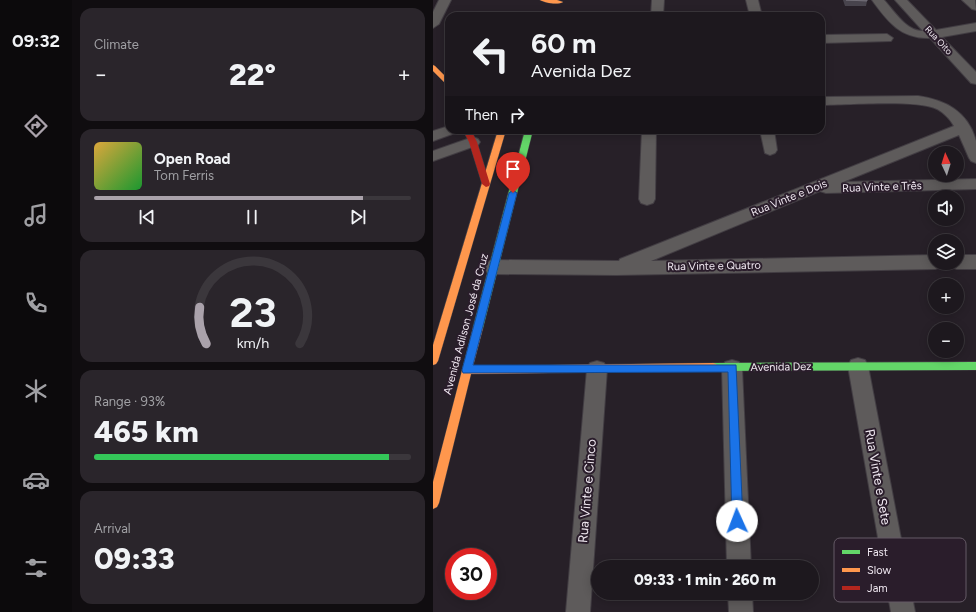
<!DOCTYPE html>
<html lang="en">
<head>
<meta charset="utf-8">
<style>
  body { margin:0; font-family:Figtree,sans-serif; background:#2a252b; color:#f1f3f6; height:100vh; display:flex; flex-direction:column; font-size:15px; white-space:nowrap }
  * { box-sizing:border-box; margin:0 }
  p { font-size:13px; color:#a0a0a4 }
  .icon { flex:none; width:22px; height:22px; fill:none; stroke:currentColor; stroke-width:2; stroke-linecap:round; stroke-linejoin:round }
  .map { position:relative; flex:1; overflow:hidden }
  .sheet { display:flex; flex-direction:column; gap:8px; padding:8px; background:#100d10; width:361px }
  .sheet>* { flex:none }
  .top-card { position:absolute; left:12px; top:12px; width:380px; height:122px; border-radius:12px; box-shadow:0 2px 10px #0003,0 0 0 1px #3b373c; background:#1d181e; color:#f1f3f6; overflow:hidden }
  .needle { width:26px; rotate:356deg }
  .tools { position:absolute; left:495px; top:146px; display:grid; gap:8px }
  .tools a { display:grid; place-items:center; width:36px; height:36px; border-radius:50%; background:#1d181e; box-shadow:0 2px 10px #0003,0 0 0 1px #3b373c; font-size:20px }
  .speed { position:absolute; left:12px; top:548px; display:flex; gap:8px; font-size:20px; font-weight:700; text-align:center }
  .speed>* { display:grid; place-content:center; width:52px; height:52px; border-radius:50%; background:#1d181e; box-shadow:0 2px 10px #0003,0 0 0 1px #3b373c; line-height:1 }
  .speed .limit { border:6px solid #d22; background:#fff; color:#111 }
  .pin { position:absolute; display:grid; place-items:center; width:34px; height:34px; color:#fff; margin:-41px -17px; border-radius:50% 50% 50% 0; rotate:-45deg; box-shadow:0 0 4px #0007 }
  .pin .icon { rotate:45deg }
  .me { position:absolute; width:44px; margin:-22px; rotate:358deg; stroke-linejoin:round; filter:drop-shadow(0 0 3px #0008) }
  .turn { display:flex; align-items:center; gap:14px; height:84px; padding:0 20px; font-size:18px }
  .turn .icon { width:52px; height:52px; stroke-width:2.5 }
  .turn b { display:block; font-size:28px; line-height:34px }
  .then { display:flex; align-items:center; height:38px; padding:0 20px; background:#0003; gap:8px; font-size:15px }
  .big { font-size:30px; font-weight:800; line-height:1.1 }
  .sheet .card { flex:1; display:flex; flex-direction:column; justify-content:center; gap:6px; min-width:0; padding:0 14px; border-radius:12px; background:#2a252b }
  .sheet .dial { align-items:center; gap:0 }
  .dial svg { height:104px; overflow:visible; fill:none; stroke:#3b373c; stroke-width:7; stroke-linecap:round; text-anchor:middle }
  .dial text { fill:#f1f3f6; stroke:none }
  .song { display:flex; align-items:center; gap:12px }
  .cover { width:48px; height:48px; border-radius:6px; background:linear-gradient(135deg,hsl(40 70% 55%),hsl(130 70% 35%)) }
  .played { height:4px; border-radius:2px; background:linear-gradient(90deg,#aaa2ab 85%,#3b373c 85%) }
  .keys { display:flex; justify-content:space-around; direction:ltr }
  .heat { display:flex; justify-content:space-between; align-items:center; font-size:22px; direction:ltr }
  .charge { height:6px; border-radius:3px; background:linear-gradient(90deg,#34c759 93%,#3b373c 0) }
  .trip { position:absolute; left:158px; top:560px; width:228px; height:40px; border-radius:20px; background:#1d181e; box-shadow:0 2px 10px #0003,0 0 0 1px #3b373c; font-weight:800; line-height:40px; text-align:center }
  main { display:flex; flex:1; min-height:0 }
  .dock { display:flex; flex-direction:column; width:72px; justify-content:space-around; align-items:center; background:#0c0a0c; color:#a0a0a4 }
  .dock .icon { width:28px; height:28px }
  .dock .selected { color:#aaa2ab }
  .dock b { font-size:18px; color:#f1f3f6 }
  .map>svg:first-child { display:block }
</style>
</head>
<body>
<main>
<nav class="dock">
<b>09:32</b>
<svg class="icon selected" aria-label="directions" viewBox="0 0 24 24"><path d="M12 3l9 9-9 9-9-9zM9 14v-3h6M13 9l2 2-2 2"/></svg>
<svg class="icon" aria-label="music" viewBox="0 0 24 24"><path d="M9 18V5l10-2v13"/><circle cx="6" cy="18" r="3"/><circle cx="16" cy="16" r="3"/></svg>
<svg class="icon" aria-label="phone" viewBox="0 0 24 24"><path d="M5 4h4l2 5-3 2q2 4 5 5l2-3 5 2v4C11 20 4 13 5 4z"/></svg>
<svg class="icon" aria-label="climate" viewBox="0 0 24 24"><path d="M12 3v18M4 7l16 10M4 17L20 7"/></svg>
<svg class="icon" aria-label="car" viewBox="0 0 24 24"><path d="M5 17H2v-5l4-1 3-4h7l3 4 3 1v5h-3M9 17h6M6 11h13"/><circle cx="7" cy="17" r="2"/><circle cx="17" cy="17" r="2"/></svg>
<svg class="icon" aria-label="filters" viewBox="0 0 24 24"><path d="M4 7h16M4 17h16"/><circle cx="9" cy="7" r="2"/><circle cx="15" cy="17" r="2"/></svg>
</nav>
<section class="sheet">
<div class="card"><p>Climate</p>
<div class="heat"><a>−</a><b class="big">22°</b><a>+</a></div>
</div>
<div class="card">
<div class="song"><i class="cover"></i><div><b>Open Road</b><p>Tom Ferris</p></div></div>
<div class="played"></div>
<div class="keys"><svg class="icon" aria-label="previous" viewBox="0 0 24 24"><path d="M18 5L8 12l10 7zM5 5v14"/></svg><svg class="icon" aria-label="pause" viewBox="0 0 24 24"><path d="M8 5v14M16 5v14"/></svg><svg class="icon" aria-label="next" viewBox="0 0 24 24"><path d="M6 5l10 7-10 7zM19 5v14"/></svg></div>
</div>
<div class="card dial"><svg viewBox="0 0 100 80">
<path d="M14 69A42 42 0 1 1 86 69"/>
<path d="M14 69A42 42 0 0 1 9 41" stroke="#aaa2ab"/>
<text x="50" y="56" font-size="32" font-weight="700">23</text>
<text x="50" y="72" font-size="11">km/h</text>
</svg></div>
<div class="card"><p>Range · 93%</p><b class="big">465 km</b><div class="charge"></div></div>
<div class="card"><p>Arrival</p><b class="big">09:33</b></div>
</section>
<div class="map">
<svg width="543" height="612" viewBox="0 0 543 612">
  <rect width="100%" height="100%" fill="#272028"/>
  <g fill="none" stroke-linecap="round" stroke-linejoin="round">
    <g stroke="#423d43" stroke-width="2">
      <g id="street">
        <polygon points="6,0 18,0 6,24 0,28 0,12"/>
        <polygon points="219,0 231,0 230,16 218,16"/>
        <polygon points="313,0 325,0 329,16 317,16"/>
        <path d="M439,0h12c11,12 22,31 39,31l-28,-31h12l29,30 40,-7v8l-34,6 34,35v12l-5,-1 -41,-45c-29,1 -42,-16 -58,-38z"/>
        <polygon points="529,0 542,0 543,10 539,9"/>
        <polygon points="454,34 460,38 458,41 388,43 388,35"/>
        <path d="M485,96c27,4 50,15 58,45 0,6 0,15 0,22l-5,-2 -2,-3 -10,-23 -116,47 133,-3v10l-150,4 -6,-2 -169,70 284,-6v8h8l-2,4 -6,2 -319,6 -123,-1 -6,-2 -3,-5 3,-5 6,-2 126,1 1,-2 334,-133c-4,-7 -10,-13 -17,-17 -20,-10 -91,-4 -116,-4v-8z"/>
        <polygon points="16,126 16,130 24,130 22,133 0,141 0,131"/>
        <polygon points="209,130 223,130 222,199 220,203 214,205 208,203 206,199"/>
        <polygon points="327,130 341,130 344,150 342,153 337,155 332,153"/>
        <polygon points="40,137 45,139 47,142 45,145 0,161 0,151"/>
        <polygon points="524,255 543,255 543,269 524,269 518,267 516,263 524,263"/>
        <polygon points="425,358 432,360 435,366 482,612 458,612 415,366 418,360"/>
        <polygon points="299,360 306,362 309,368 318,567 294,567 289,368 292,362"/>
        <polygon points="164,361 171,363 174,369 157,612 133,612 154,369 157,363"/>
        <polygon points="295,593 319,593 320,612 296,612"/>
      </g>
    </g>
    <g stroke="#423d43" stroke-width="1">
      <g id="fast">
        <polygon points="92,130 100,130 50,328 48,331 42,331 40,328"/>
        <polygon points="543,362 543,370 280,371 277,370 275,367 277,364 280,363"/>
      </g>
    </g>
    <g stroke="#423d43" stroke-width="1">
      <g id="slow">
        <path d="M107,0h17l6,2c-5,3 -18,1 -23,-2z"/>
        <polygon points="0,65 2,66 16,80 16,86 14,85 0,71"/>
        <polygon points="65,130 73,130 5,361 3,364 0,365 0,345"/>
        <polygon points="45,324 48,325 50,328 40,366 280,363 283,364 285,367 283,370 280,371 38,374 6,503 4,507 0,509 0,482 40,328 42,325"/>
      </g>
    </g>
    <g stroke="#423d43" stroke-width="1">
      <polygon id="jam" points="30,130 38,130 44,142 57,184 56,186 53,187 49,184 36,142"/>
    </g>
    <use href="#street" fill="#5e5b5b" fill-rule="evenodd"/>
    <use href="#fast" fill="#63d668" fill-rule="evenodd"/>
    <use href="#slow" fill="#ff974d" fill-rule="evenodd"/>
    <use href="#jam" fill="#b3261e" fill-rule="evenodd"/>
  </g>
  <polygon fill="#48444d" points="410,0 434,0 434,1 433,6 412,6"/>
  <polygon fill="#5a565f" stroke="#716d76" points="413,0 434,0 434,1"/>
  <polygon fill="#1a73e8" stroke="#114b97" points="80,190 84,193 40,365 303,365 310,521 309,525 304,527 300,525 299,521 295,372 30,373 29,370 76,193"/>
  <g text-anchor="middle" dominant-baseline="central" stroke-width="4" stroke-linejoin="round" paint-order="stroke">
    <g font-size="9" fill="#f0e8f1" stroke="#2a1d2b">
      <text transform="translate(506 40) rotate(47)">Rua Oito</text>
    </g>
    <g font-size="11" fill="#f0e8f1" stroke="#2a1d2b">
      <text transform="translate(449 187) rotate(-2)">Rua Vinte e Três</text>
      <text transform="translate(356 198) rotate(-22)">Rua Vinte e Dois</text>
      <text transform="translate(281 266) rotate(-1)">Rua Vinte e Quatro</text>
      <text transform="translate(33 324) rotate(-75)">Avenida Adilson José da Cruz</text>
      <text transform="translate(348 367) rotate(-1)">Avenida Dez</text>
    </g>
    <g font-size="13" fill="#f0e8f1" stroke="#2a1d2b">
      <text transform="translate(445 477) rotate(80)">Rua Vinte e Sete</text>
      <text transform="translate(154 491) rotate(-85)">Rua Vinte e Cinco</text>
    </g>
  </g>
  <rect x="401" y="538" width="132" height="64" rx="6" fill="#2a1d2b" stroke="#655a66" stroke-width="1"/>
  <rect x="409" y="550" width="18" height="4" fill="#63d668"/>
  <rect x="409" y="568" width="18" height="4" fill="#ff974d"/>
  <rect x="409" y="586" width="18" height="4" fill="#b3261e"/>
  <g font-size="11" fill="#f0e8f1">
    <text x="434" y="556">Fast</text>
    <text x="434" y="574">Slow</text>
    <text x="434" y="592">Jam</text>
  </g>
</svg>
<div class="tools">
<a><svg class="needle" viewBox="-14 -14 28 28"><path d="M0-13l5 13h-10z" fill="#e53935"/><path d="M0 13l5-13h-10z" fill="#a0a0a4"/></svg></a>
<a><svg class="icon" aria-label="sound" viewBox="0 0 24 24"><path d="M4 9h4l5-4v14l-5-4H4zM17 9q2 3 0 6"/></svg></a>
<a><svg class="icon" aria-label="layers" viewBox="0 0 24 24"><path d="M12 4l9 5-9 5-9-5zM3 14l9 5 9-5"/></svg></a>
<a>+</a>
<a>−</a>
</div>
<div class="speed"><div class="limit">30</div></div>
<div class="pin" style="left:80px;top:193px;background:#d93025"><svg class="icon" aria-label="arrive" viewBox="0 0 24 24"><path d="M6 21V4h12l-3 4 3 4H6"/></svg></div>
<svg class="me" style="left:304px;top:521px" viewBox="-20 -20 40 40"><circle r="19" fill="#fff"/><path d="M0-13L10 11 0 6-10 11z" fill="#1a73e8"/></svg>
<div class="trip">09:33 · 1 min · 260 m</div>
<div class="top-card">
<div class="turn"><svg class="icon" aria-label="left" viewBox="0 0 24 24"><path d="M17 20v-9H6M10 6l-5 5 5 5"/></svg><div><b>60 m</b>Avenida Dez</div></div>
<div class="then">Then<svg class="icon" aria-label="right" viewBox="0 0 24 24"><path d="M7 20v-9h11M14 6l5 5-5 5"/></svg></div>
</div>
</div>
</main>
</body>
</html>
